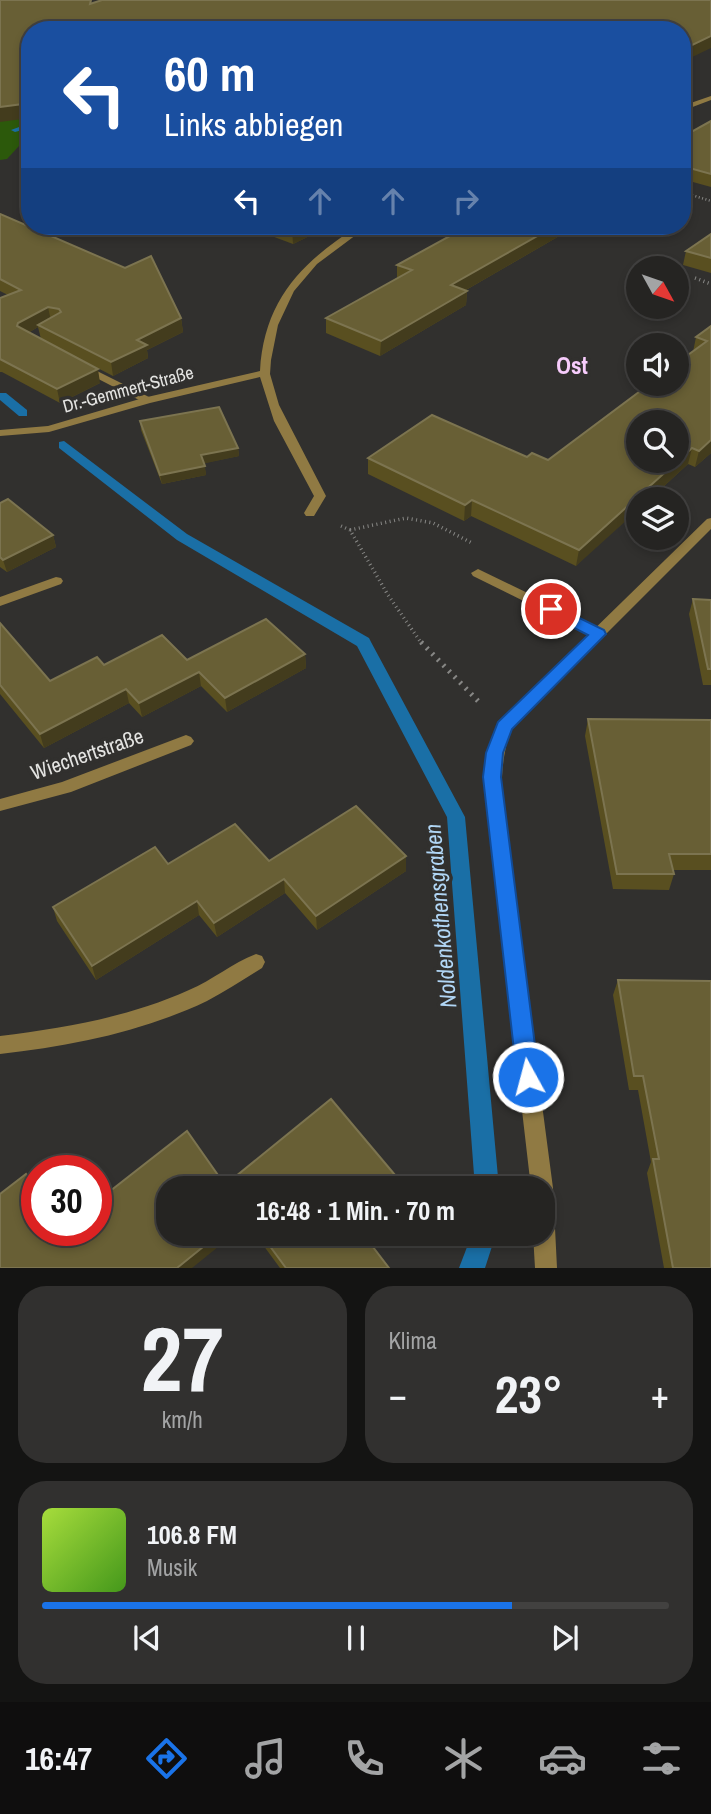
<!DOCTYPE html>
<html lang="de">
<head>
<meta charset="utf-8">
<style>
  body { margin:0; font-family:"Archivo Narrow",sans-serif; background:#31302f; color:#f1f3f6; height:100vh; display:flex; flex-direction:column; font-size:26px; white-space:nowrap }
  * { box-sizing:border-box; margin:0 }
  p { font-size:23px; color:#a3a4a5 }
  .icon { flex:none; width:38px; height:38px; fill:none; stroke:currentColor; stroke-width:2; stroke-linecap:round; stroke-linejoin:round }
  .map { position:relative; height:1268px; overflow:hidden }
  .sheet { display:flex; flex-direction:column; gap:18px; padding:18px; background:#141413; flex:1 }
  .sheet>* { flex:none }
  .banner { position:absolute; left:21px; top:21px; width:670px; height:214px; border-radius:28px; box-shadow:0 4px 10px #0003,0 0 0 2px #424140; background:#1a4fa0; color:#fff; overflow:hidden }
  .needle { width:46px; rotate:130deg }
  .tools { position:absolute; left:626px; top:256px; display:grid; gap:14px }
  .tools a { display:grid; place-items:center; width:63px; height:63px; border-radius:50%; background:#252422; box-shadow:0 4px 10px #0003,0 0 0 2px #424140; font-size:35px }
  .speed { position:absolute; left:21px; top:1155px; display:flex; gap:14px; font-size:35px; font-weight:700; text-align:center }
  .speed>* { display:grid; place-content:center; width:91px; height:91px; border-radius:50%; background:#252422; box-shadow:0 4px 10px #0003,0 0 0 2px #424140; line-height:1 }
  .speed .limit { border:10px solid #d22; background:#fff; color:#111 }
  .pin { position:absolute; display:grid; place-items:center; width:60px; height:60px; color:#fff; margin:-30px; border:4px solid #fff; border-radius:50%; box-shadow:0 2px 7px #0007 }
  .me { position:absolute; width:77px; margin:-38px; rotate:353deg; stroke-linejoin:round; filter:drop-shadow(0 0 5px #0008) }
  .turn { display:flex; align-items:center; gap:24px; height:147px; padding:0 28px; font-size:32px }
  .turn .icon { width:91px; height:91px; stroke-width:2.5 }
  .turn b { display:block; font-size:49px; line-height:60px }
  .lanes { display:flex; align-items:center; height:66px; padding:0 28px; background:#0003; justify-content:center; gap:35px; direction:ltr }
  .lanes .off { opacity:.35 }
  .big { font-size:52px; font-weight:700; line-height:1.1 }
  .sheet .card { flex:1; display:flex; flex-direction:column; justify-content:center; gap:10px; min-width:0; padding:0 24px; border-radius:28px; background:#31302f }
  .sheet .dial { align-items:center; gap:0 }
  .dial b { font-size:91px; line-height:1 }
  .song { display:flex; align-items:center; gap:21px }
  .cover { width:84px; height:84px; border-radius:10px; background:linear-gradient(135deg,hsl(80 70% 55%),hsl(100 70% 35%)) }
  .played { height:7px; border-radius:4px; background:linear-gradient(90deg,#1a73e8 75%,#424140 75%) }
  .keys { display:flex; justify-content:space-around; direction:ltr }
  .heat { display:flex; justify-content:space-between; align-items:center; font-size:38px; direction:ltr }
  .sheet .tiles { flex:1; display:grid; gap:18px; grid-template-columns:1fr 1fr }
  .card:last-child { grid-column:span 2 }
  .trip { position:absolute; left:156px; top:1176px; width:399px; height:70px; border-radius:28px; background:#252422; box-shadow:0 4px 10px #0003,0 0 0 2px #424140; font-weight:700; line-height:70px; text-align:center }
  .dock { display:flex; height:112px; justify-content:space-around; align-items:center; background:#0f0e0e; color:#a3a4a5 }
  .dock .icon { width:49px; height:49px }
  .dock .selected { color:#1a73e8 }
  .dock b { font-size:32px; color:#f1f3f6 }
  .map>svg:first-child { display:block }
</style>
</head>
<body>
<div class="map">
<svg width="711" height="1268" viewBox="0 0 711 1268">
  <rect width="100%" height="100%" fill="#31302e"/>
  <polygon fill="#2c590b" points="30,109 30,134 7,159 0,160 0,119"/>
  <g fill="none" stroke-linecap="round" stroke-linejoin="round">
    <g fill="#1a6fa6" fill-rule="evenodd">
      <polygon points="30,123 30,128 15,132 11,130"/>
      <polygon points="0,393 6,393 27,410 27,416 19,416 0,400"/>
      <polygon points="64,441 187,534 369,638 371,642 465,817 499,1188 475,1188 447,817 357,646 177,540 59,448 59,442"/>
      <polygon points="472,1234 496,1234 485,1268 459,1268"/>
    </g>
    <polyline stroke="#878785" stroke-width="2.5" stroke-dasharray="1 2.5" stroke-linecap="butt" points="682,192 711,201"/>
    <g stroke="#878785" stroke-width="3.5" stroke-dasharray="1 3.5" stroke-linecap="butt">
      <polyline points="695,278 711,284"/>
      <polyline points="341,526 350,530 388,595 422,644"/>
      <polyline points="350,530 406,518 433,523 472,543"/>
    </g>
    <polyline stroke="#878785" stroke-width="5" stroke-dasharray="2 6" stroke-linecap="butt" points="421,642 478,701"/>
    <g fill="#907a43" fill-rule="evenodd">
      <polygon points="83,364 151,398 152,400 147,403 143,402 79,369 79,365"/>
      <polygon points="478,569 604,630 606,633 604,636 594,636 473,576 471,573"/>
      <polygon points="56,577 61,578 63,581 61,584 0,606 0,597"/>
    </g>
    <g fill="#907a43" fill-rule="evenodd">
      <polygon points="711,96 711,100 682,111 682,106"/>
      <path d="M358,226h10l-51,38 -23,27 -16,34 -7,35 -1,14 9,31 47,91 -12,20h-8l-2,-3 10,-17 -40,-75 -14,-44 -110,26 -101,29 -49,4v-6l48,-4 95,-28 117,-27c4,-71 42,-109 98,-145z"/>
      <path d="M711,518v11l-200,200c-8,23 -10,46 -9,71l51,388 4,80h-22l-2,-34h9v-46h-11l-45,-388c-1,-26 1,-54 13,-78l208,-203z"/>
      <polygon points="186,735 191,737 194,741 191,745 71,792 0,811 0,799 62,782"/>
      <path d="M256,954l6,2 3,6 -3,6c-18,11 -36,23 -55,33 -65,31 -136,45 -207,53v-18c65,-8 129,-19 189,-46 24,-10 43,-27 67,-36z"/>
    </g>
  </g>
  <g fill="#594f20">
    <polygon points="711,121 711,187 682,179 682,137"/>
    <polygon points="0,214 181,318 183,332 147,350 148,358 113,376 41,339 38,327 28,333 100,383 60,403 2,372 0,372 0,298 8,295 0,291"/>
    <polygon points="245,226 330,226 293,244"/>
    <polygon points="711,234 711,273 683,265 686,251"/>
    <polygon points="561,235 466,290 467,291 466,305 380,356 326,333 326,318 397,278 397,265"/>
    <polygon points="711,326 711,453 695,467 688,464 650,499 639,499 576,566 471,516 464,521 368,474 368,458 527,457 548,460 693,352 696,337"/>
    <polygon points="140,421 238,448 239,456 204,463 206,475 162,484 141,430"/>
    <polygon points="0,503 53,535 56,547 7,572 0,567"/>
    <polygon points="693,599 711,600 711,685 703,685 689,614"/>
    <polygon points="0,623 50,681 104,665 187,660 305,654 306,668 227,712 201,686 142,717 129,703 44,748 0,694"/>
    <polygon points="588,719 711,720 711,870 673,870 674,874 669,890 613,889 585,736"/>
    <polygon points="269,861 406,871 317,930 285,893 217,937 199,915 96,980 57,921 53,907 168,864"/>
    <polygon points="618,980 711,1268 664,1268 647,1173 651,1162 638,1090 629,1090 613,995"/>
    <polygon points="255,1234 363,1234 389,1268 280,1268"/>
  </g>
  <g fill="#433c1d">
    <polygon points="711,36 711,48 682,62 682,50"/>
    <polygon points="30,103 30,118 0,122 0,107"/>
    <polygon points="295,226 330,226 293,244 292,227"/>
    <polygon points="555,226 562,226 561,235 450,299 451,285"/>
    <polygon points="467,291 466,305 380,356 381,341"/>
    <polygon points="48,307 51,321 38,325 38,327 21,337 17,326 18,323"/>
    <polygon points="181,318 183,332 147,350 148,358 113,376 111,362 137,340"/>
    <polygon points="98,369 100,383 60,403 57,389"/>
    <polygon points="711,440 711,453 695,467 699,451"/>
    <polygon points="238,448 239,456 202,464 201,455"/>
    <polygon points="692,448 688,464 650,499 639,499 639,509 576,566 579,550"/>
    <polygon points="205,466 206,475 162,484 160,475"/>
    <polygon points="472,500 471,516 464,521 465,505"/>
    <polygon points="53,535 56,547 7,572 3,560"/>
    <polygon points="305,654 306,668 227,712 225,698"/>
    <polygon points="199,672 201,686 142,717 139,703"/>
    <polygon points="126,689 129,703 44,748 40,734"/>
    <polygon points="406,856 406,871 317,930 316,916"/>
    <polygon points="284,879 285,893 217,937 214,923"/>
    <polygon points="197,901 199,915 96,980 92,966"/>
    <polygon points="395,1175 394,1186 392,1188 381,1188"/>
    <polygon points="219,1234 234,1234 192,1268 177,1268"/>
  </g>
  <g fill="#685f35" stroke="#7c7450" stroke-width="2" fill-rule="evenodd">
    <polygon points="0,0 91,0 90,4 102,0 711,0 711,36 682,50 682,30 30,30 30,103 0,107"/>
    <polygon points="711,121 711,174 682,166 682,137"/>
    <polygon points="0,214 125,268 151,256 181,318 137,340 147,345 111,362 38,325 61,312 59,309 48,307 18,323 17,326 98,369 57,389 0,359 0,298 21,290 0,279"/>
    <polygon points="468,226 555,226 451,285 467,291 381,341 326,318 412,270 397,265"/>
    <polygon points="711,234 711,258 686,251"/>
    <path d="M711,326v114l-12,11 -7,-3 -113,102 -107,-50 -7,5 -97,-47 64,-43 95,42 5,-4 16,7 103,-77h26v-20l30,-22 -11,-4zM639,422h38v38h-38z"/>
    <polygon points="219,407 238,448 201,455 205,466 160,475 140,421"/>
    <polygon points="8,499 53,535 3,560 0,557 0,503"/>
    <polygon points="693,599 711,600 711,669 708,669"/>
    <polygon points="266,619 305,654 225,698 199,672 139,703 126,689 40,734 0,685 0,623 50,681 97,657 104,665 162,635 187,660"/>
    <polygon points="588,719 711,720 711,854 669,854 674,874 617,874"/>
    <polygon points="356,806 406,856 316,916 284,879 214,923 197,901 92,966 53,907 155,847 168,864 235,824 269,861"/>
    <polygon points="618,980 711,981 711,1268 673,1268 653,1159 659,1159 643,1076 634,1076"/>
    <polygon points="331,1099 395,1175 381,1188 168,1188 168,1234 219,1234 177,1268 0,1268 0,1194 26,1174 37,1192 37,1230 96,1230 96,1182 105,1195 187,1131 225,1185"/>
    <polygon points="261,1234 363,1234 389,1268 286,1268"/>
  </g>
  <polygon fill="#1a73e8" stroke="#114b97" stroke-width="2" points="551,604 604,630 606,634 512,729 503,753 501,777 539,1077 536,1085 528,1088 520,1085 517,1077 483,777 486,753 498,722 588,635 545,613 543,609"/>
  <g text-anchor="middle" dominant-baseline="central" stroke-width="7" stroke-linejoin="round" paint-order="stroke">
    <g font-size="18" fill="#e4e4e2" stroke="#31302e">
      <text transform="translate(128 389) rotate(-15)">Dr.-Gemmert-Straße</text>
    </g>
    <g font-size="21" fill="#e4e4e2" stroke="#31302e">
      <text transform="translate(87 754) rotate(-19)">Wiechertstraße</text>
    </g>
    <g font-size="23" font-weight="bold" fill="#f7ccfc" stroke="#31302e">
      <text x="572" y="365">Ost</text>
    </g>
    <g font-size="23" font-style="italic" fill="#b1d6f5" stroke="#31302e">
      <text transform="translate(440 916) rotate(-95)">Noldenkothensgraben</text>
    </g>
  </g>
</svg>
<div class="tools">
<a><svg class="needle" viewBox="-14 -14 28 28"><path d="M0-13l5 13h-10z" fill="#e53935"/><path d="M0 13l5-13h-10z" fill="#a3a4a5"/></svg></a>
<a><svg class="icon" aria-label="sound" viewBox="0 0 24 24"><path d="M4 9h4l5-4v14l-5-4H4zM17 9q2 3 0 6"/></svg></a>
<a><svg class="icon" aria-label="search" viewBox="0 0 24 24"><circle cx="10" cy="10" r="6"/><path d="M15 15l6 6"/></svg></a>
<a><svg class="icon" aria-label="layers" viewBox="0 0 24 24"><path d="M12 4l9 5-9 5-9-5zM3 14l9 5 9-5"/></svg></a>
</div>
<div class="speed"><div class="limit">30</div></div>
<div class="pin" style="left:551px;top:609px;background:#d93025"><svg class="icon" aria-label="arrive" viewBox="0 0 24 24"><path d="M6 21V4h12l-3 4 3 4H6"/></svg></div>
<svg class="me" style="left:528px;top:1077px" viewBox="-20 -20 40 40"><circle r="17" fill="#1a73e8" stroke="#fff" stroke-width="3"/><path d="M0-11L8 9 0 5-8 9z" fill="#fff"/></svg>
<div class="trip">16:48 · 1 Min. · 70 m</div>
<div class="banner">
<div class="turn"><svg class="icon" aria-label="left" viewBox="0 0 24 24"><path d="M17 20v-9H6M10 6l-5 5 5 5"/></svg><div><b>60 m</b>Links abbiegen</div></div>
<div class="lanes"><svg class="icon" aria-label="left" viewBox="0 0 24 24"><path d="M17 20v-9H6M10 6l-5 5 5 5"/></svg><svg class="icon off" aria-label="ahead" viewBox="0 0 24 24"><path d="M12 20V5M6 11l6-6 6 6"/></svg><svg class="icon off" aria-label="ahead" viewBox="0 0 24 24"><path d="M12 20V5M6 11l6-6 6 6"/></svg><svg class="icon off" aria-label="right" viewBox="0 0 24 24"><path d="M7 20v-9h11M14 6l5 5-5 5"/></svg></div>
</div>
</div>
<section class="sheet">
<div class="tiles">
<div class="card dial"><b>27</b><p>km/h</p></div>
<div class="card"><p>Klima</p>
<div class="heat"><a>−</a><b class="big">23°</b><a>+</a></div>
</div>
<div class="card">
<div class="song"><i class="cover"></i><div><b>106.8 FM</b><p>Musik</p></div></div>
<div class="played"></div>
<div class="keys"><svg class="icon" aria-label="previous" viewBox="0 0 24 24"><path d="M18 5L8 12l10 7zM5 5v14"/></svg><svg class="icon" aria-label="pause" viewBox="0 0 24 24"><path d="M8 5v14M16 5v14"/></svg><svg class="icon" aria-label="next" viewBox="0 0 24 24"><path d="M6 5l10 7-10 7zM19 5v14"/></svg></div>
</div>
</div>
</section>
<nav class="dock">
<b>16:47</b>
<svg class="icon selected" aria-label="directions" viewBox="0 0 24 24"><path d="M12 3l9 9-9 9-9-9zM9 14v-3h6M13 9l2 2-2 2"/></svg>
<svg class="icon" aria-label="music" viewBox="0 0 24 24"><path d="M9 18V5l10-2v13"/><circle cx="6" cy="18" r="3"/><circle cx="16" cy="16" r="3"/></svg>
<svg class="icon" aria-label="phone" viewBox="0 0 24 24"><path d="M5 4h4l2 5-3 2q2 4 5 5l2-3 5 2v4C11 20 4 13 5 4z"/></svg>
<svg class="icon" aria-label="climate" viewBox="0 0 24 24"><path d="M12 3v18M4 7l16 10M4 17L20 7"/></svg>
<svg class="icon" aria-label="car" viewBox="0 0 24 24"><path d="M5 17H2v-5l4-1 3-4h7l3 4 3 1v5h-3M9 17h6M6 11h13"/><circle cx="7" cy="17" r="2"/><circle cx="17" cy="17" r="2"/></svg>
<svg class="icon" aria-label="filters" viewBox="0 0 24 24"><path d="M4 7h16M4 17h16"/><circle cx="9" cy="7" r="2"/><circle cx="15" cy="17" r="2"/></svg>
</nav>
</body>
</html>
